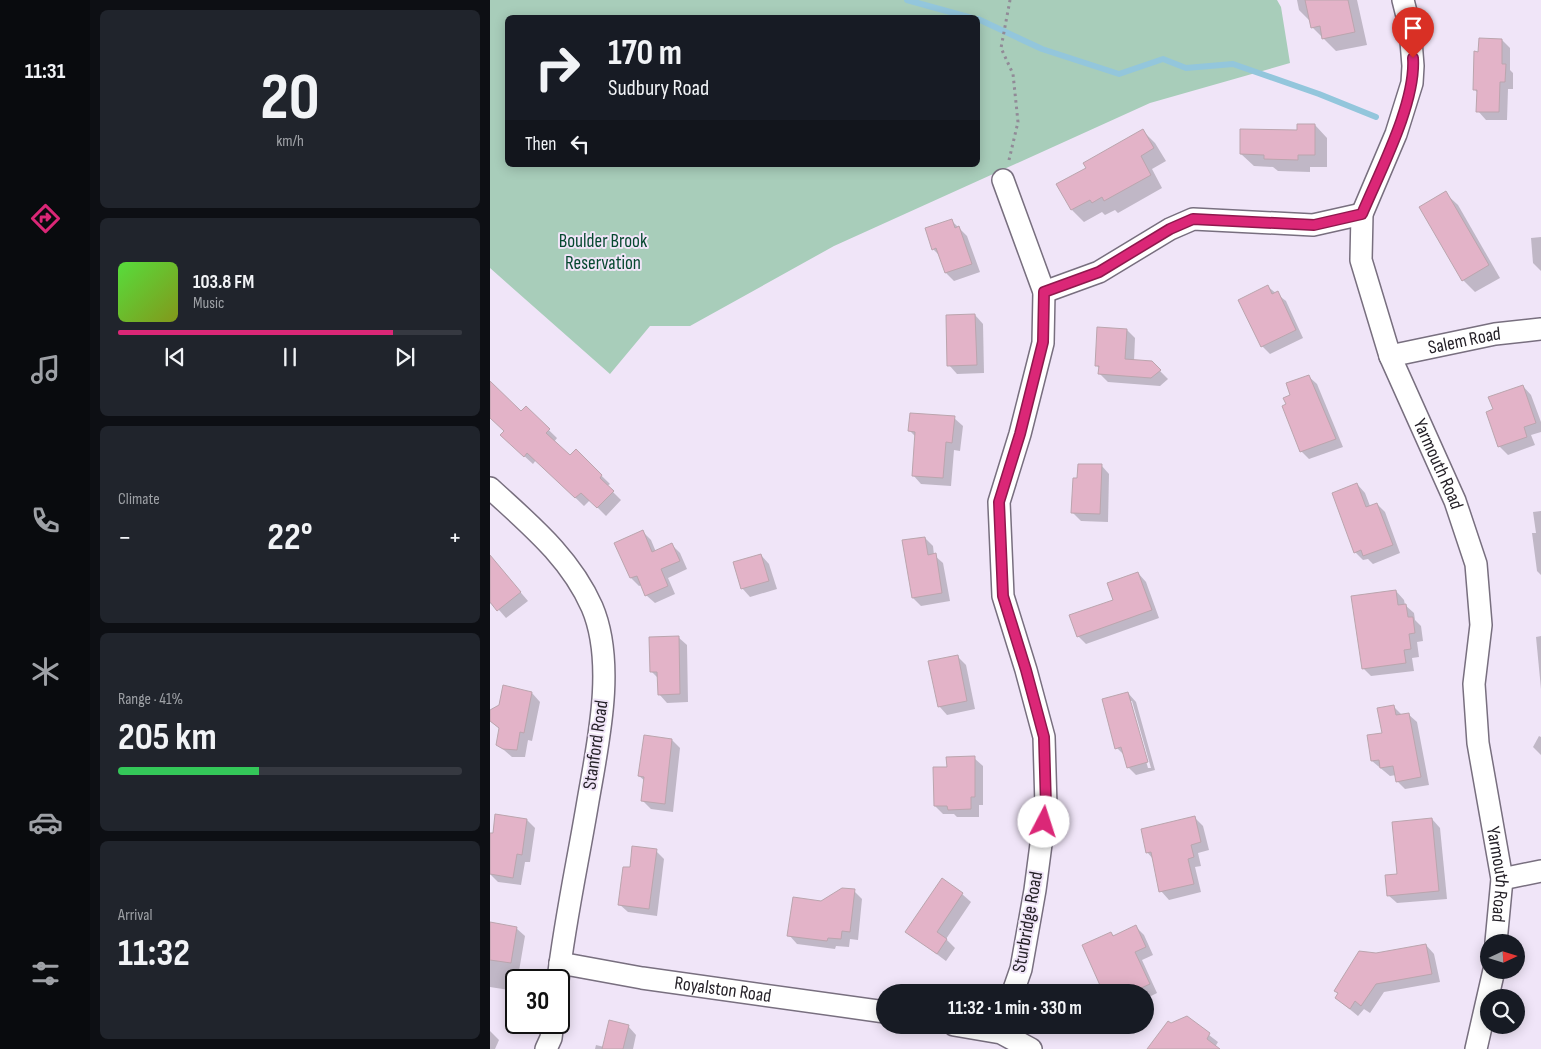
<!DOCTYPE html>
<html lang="en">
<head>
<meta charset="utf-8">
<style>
  body { margin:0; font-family:"Sofia Sans Condensed",sans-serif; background:#20242c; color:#f1f3f6; height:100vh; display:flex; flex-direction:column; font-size:19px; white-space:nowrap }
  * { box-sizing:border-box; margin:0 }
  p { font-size:16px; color:#9ea1a6 }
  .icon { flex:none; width:28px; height:28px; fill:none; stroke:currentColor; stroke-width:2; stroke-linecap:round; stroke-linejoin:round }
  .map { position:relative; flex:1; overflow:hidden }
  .drawer { display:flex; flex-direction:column; gap:10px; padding:10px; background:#0d0f14; width:400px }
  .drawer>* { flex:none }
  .hud { position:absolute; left:15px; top:15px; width:475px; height:152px; border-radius:8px; box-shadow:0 2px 12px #0003; background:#171b24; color:#f1f3f6; overflow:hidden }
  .needle { width:32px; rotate:86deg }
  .buttons { position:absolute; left:990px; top:934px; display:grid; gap:10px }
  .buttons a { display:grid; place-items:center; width:45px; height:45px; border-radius:50%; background:#171b24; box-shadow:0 2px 12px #0003; font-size:25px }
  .speed { position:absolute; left:15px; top:969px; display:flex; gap:10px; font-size:25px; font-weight:700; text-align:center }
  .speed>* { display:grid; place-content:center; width:65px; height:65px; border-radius:50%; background:#171b24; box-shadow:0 2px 12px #0003; line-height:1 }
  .speed .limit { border:2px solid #111; border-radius:8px; background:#fff; color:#111 }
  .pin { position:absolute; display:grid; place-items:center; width:42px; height:42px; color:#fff; margin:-51px -21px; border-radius:50% 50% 50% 0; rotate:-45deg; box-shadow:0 0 5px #0007 }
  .pin .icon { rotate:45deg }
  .me { position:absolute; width:55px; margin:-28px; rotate:5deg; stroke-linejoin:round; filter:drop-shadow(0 0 4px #0008) }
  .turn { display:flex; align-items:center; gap:18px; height:105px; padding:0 20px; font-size:22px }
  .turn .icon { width:65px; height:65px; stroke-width:2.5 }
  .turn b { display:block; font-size:35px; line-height:42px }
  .then { display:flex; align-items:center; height:48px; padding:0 20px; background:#0003; gap:10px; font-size:19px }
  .big { font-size:38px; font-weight:700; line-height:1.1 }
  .drawer .card { flex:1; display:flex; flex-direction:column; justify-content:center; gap:8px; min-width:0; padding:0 18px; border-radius:8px; background:#20242c }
  .drawer .dial { align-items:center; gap:0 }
  .dial b { font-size:65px; line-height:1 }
  .song { display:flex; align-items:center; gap:15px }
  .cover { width:60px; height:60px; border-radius:8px; background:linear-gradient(135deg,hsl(110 70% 55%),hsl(70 70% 35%)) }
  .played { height:5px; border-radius:2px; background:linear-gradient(90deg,#db2777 80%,#363941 80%) }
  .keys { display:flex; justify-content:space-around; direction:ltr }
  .heat { display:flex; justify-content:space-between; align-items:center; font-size:28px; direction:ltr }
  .charge { height:8px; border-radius:4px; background:linear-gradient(90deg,#34c759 41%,#363941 0) }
  .trip { position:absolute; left:386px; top:984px; width:278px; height:50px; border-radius:25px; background:#171b24; box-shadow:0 2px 12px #0003; font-weight:700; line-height:50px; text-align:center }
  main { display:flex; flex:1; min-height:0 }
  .dock { display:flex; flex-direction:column; width:90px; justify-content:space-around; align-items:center; background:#090b0e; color:#9ea1a6 }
  .dock .icon { width:35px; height:35px }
  .dock .current { color:#db2777 }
  .dock b { font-size:22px; color:#f1f3f6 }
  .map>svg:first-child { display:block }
</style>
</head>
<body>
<main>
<nav class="dock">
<b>11:31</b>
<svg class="icon current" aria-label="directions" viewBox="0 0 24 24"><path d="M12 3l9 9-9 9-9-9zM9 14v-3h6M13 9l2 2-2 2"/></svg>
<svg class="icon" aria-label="music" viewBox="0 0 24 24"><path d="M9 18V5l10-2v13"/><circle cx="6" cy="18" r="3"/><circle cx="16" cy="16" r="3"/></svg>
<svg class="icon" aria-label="phone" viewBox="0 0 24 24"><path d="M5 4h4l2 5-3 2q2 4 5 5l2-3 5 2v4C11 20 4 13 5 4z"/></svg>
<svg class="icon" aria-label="climate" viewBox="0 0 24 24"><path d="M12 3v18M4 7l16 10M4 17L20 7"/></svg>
<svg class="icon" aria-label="car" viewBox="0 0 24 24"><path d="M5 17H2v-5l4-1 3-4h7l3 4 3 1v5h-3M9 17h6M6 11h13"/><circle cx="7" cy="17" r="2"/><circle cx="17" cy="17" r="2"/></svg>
<svg class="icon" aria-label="filters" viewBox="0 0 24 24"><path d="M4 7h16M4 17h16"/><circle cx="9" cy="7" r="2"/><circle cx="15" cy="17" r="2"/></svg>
</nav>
<section class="drawer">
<div class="card dial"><b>20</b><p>km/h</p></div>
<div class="card">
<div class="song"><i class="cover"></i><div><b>103.8 FM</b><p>Music</p></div></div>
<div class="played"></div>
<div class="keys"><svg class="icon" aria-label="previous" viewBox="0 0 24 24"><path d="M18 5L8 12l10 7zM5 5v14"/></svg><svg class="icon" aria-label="pause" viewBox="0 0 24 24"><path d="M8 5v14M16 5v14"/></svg><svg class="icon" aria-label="next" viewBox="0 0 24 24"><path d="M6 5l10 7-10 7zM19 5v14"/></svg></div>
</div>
<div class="card"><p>Climate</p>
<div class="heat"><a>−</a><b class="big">22°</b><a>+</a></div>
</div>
<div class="card"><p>Range · 41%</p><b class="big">205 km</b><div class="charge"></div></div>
<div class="card"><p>Arrival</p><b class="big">11:32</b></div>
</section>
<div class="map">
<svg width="1051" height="1049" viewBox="0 0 1051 1049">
  <rect width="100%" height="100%" fill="#f0e5f8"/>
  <path fill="#a8cdba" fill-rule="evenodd" d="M0,0h787l4,7 9,56 -140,40 -316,143 -144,80h-40l-40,48 -120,-106zM18,18h470v147h-470z"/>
  <g fill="#0003" fill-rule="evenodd">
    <polygon points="807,0 867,0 877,45 846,51 822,27 821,22 809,10"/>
    <polygon points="1012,40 1020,48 1020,70 1023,73 1023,89 1018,89 1017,120 996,120 988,111 988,93 985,90 990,53"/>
    <polygon points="825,125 837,138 837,167 820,167 820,172 788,171 783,167 764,166 751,154"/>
    <polygon points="652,130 665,143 676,161 662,169 672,188 628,213 625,210 615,215 612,212 594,222 582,210 597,168"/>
    <polygon points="955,193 968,205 1010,278 985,292 973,280"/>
    <polygon points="462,221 477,236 490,272 464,281 456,273 450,256 443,249"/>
    <polygon points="1051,237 1051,271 1043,263 1041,238"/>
    <polygon points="778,287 796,301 813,338 780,354 772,346"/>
    <polygon points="485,315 493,324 494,373 467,374 459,365"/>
    <polygon points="637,330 645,338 644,361 661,362 678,379 670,386 618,382 609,373 610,369 606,365"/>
    <polygon points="818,376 827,384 853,447 819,459 811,451 797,405 802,396"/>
    <polygon points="0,384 32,412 36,408 67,438 64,442 80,457 86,451 120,484 117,486 131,500 116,516 100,500 94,506 46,460 43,464 20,443 15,431 0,417"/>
    <polygon points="1033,386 1041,395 1051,422 1051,432 1041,435 1045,445 1018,455 1010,447 998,412 1004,410"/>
    <polygon points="464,418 473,426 470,451 464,450 461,486 431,484 423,475 426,437 420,431"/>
    <polygon points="611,465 619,474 618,522 591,521 583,513"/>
    <polygon points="867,484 875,493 880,506 887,504 895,512 910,553 883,564 878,559 873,560 865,552"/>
    <polygon points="1051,511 1051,575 1047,571 1042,533 1046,533 1043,512"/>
    <polygon points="153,532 161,540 166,552 182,545 190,553 197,569 178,578 185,594 165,603 156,595 152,585 149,586 141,578"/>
    <polygon points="435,538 443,546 444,555 453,563 460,601 431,606 423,598"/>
    <polygon points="271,555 279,564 287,589 260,597 252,588"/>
    <polygon points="3,560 38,601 16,618 2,602 0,604 0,563"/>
    <polygon points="648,573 656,582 669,618 596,644 588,636 625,600"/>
    <polygon points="906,591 914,600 915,605 924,613 925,620 931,626 933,641 927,642 929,657 922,658 924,671 881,676 873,668"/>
    <polygon points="1051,636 1051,689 1046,637"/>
    <polygon points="188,637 197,645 198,702 177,703 169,694 168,678 161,671"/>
    <polygon points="468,657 476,665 485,709 457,715 449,706"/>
    <polygon points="42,693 50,702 42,741 38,740 35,757 22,757 7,744 10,729 0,721 0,712"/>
    <path d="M638,693l8,9 19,68 -19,5 -8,-8 -3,-11 -8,-8zM639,701h3l19,67h-3z"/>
    <polygon points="903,706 912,715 918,714 927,722 939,785 915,789 907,781 906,775 900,776 882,761"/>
    <polygon points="1049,736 1051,737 1051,755 1043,747"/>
    <polygon points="182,740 190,748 183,812 161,809 152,800 155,781 149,776"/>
    <polygon points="484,758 493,766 493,805 489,805 489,817 467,817 464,814 453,814 445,806 458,768"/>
    <polygon points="6,816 37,820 45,828 40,862 35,862 31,885 8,882 0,874 0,834 4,834"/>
    <polygon points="705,818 713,826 719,850 708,853 711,866 705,867 711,892 679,900 671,891 663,859 657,852"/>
    <polygon points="942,819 950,828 957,899 907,903 898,895"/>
    <polygon points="166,851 174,859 167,916 138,912 129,904"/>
    <polygon points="364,891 372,899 368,940 360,939 359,947 346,946 345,949 307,944 299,935 331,902"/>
    <polygon points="472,894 481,902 456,939 465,948 456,961 417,932"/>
    <polygon points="0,923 26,928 35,936 29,971 22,970 19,990 0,987"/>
    <polygon points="646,927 654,935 663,955 652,960 667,993 655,999 655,992 615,992 593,946 621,933 624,936"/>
    <polygon points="936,945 944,954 950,982 894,992 880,1013 874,1009 868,1016 846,998 886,954"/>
    <polygon points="697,1018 728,1042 725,1047 728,1049 667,1049 681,1024"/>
    <polygon points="138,1026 146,1035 143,1049 105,1049 106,1045 114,1047"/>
    <polygon points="0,1031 9,1040 5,1049 0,1049"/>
  </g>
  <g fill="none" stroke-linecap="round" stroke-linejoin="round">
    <g stroke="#93c6dc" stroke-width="6">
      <polyline points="417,0 482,18"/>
      <polyline points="488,19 552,49 629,74 673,59 696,68 743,64 829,94 886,117"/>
    </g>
  </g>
  <g fill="#e3b3c8" stroke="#bba5ae">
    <polygon points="815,0 858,0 865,32 832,39 830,26 821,28"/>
    <polygon points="989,38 1012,39 1012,64 1016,64 1015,82 1010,82 1009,112 986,112 987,90 983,90 984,51 988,52"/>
    <polygon points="807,124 825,124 825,155 808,155 808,160 774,159 774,155 750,154 750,129 807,130"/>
    <polygon points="653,129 664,148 651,156 661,175 614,201 612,197 602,203 600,200 581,210 566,184 596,168 593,163"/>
    <polygon points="956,191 999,265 972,281 929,207"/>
    <polygon points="462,219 465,228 469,226 482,264 455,273 446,248 442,250 435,228"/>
    <polygon points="778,285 782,294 788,291 806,330 771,347 748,300"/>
    <polygon points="485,314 487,365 457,366 456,315"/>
    <polygon points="607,327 637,329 635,359 662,361 671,370 661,378 608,374 609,366 605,366"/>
    <polygon points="819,375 846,439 810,452 792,406 796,404 793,398 800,395 796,383"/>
    <polygon points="0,381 31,411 36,406 60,429 56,433 80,455 86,449 112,475 110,478 124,491 107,508 91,493 85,498 37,453 34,457 10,435 14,431 0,418"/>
    <polygon points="1033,385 1046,423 1034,427 1037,437 1008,447 996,412 1003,409 998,397"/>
    <polygon points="420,413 465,416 462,443 456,442 453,478 422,476 425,432 418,431"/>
    <polygon points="588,464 612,464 610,514 581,513 583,478 587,478"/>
    <polygon points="867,483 876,507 887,503 903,545 873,556 871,550 864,553 842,493"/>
    <polygon points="153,530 162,552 182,543 190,561 171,569 178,586 155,596 147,576 140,578 124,543"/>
    <polygon points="435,537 438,555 446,553 452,593 422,598 412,540"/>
    <polygon points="271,554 279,581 251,589 243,562"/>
    <polygon points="0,555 31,592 7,611 0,602"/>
    <polygon points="648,572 662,610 587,637 579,615 623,600 617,583"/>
    <polygon points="906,590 908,605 916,604 918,617 923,617 925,633 919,634 921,649 914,650 916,663 872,669 861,596"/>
    <polygon points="189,636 190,694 168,695 167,672 160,672 159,637"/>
    <polygon points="468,655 477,701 448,707 438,661"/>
    <polygon points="13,685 42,692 34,733 30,732 27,750 13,749 6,745 9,728 0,721 0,710 9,705"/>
    <polygon points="638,692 658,762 637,768 631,747 625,749 612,699"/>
    <polygon points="904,705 906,715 919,713 931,777 906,782 903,766 890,768 889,760 881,761 877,735 892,733 887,708"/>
    <polygon points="154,735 182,739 175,804 151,801 154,777 148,776"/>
    <polygon points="485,756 485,797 481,797 481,809 458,810 457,806 444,806 443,767 457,767 456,757"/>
    <polygon points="5,814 37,819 32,855 27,854 23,878 0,874 0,833 3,833"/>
    <polygon points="705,816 711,842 701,845 704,857 698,859 704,884 669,892 661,852 656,853 651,829"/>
    <polygon points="942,818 949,891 897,896 895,875 907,874 902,822"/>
    <polygon points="142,846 167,849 159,909 128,905 133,867 140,867"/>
    <polygon points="452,878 473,893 447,932 457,939 447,954 415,932"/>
    <polygon points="352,888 365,889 360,932 352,931 351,939 338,938 337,941 297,936 303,897 331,901"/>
    <polygon points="0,922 27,927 21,963 0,960"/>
    <polygon points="646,925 656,947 645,952 660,984 642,992 613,992 592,945 621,932 623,936"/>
    <polygon points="936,944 942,974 886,984 871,1006 865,1001 860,1009 845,998 848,993 844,991 869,951 886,953"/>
    <polygon points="697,1016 720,1033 717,1039 730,1049 657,1049 678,1021 681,1023"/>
    <polygon points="119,1020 139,1025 133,1049 112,1049"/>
  </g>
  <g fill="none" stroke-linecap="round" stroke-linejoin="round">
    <g stroke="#786f7f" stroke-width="24">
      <g id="minor">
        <path id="s1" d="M913,0l7,28 3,38 -1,17 -16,51 -34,80 -1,46 29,96 65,145 21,63 5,61 -7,59 4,59 24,136 -6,63"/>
        <polyline points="513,180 554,292 553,343 530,434 509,502 513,596 536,670 554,737 556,806 545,890 531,969 523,992"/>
        <polyline points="554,292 609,272 680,229 703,219 823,225 872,214"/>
        <path id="s2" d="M900,356l105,-22 46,-5"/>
        <path d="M0,488c39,36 80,69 102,119 24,56 6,136 -4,194 -10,60 -23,119 -30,179"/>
        <polyline points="1012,879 1051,871"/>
        <path id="s3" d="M70,963l82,15 243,34"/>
        <polyline points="464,1025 511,1033 541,1049"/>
        <polyline points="56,1049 61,1038 63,1022"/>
        <polyline points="986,1049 1004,970"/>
      </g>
    </g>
    <polyline stroke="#918a97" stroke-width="3" stroke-dasharray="2.5 4" stroke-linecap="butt" points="519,160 528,122 523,74 511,48 520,0"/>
    <use href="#minor" stroke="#fff" stroke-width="21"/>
  </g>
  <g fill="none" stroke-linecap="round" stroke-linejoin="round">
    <g stroke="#8e194d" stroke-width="12">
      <path id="route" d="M554,822l2,-16 -2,-69 -18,-67 -23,-74 -4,-94 21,-68 23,-92 1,-50 55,-20 71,-43 23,-10 121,6 48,-11c18,-43 54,-111 51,-156"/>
    </g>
    <use href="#route" stroke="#db2777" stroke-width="9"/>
  </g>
  <g text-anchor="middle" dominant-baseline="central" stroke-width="4" stroke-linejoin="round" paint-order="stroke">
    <g font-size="19" fill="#074830" stroke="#f0e5f8">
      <text x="113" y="241">Boulder Brook<tspan x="113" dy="22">Reservation</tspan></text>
    </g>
    <g font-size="19" fill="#252128" stroke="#f0e5f8">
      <text stroke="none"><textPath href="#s2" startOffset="76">Salem Road</textPath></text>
      <text stroke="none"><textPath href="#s1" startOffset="489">Yarmouth Road</textPath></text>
      <text transform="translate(106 745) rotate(-82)">Stanford Road</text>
      <text stroke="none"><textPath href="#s1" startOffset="909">Yarmouth Road</textPath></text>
      <text transform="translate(538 922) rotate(-80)">Sturbridge Road</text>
      <text stroke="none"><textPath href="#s3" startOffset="165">Royalston Road</textPath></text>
    </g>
  </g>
</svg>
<div class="buttons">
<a><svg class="needle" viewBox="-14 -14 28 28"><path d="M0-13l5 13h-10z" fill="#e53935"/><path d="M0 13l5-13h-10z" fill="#9ea1a6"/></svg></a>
<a><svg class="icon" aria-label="search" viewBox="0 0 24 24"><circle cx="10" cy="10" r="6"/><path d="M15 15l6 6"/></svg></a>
</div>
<div class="speed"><div class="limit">30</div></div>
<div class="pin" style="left:923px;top:58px;background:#d93025"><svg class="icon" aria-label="arrive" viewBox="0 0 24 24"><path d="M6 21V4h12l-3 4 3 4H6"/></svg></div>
<svg class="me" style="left:554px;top:822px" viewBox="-20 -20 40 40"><circle r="19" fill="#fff"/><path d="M0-13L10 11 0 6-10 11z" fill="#db2777"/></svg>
<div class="trip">11:32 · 1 min · 330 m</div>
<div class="hud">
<div class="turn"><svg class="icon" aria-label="right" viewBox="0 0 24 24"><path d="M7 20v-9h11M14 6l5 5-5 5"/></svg><div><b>170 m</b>Sudbury Road</div></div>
<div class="then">Then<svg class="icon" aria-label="left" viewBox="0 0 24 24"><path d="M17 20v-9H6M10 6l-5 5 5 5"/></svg></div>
</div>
</div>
</main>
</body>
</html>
